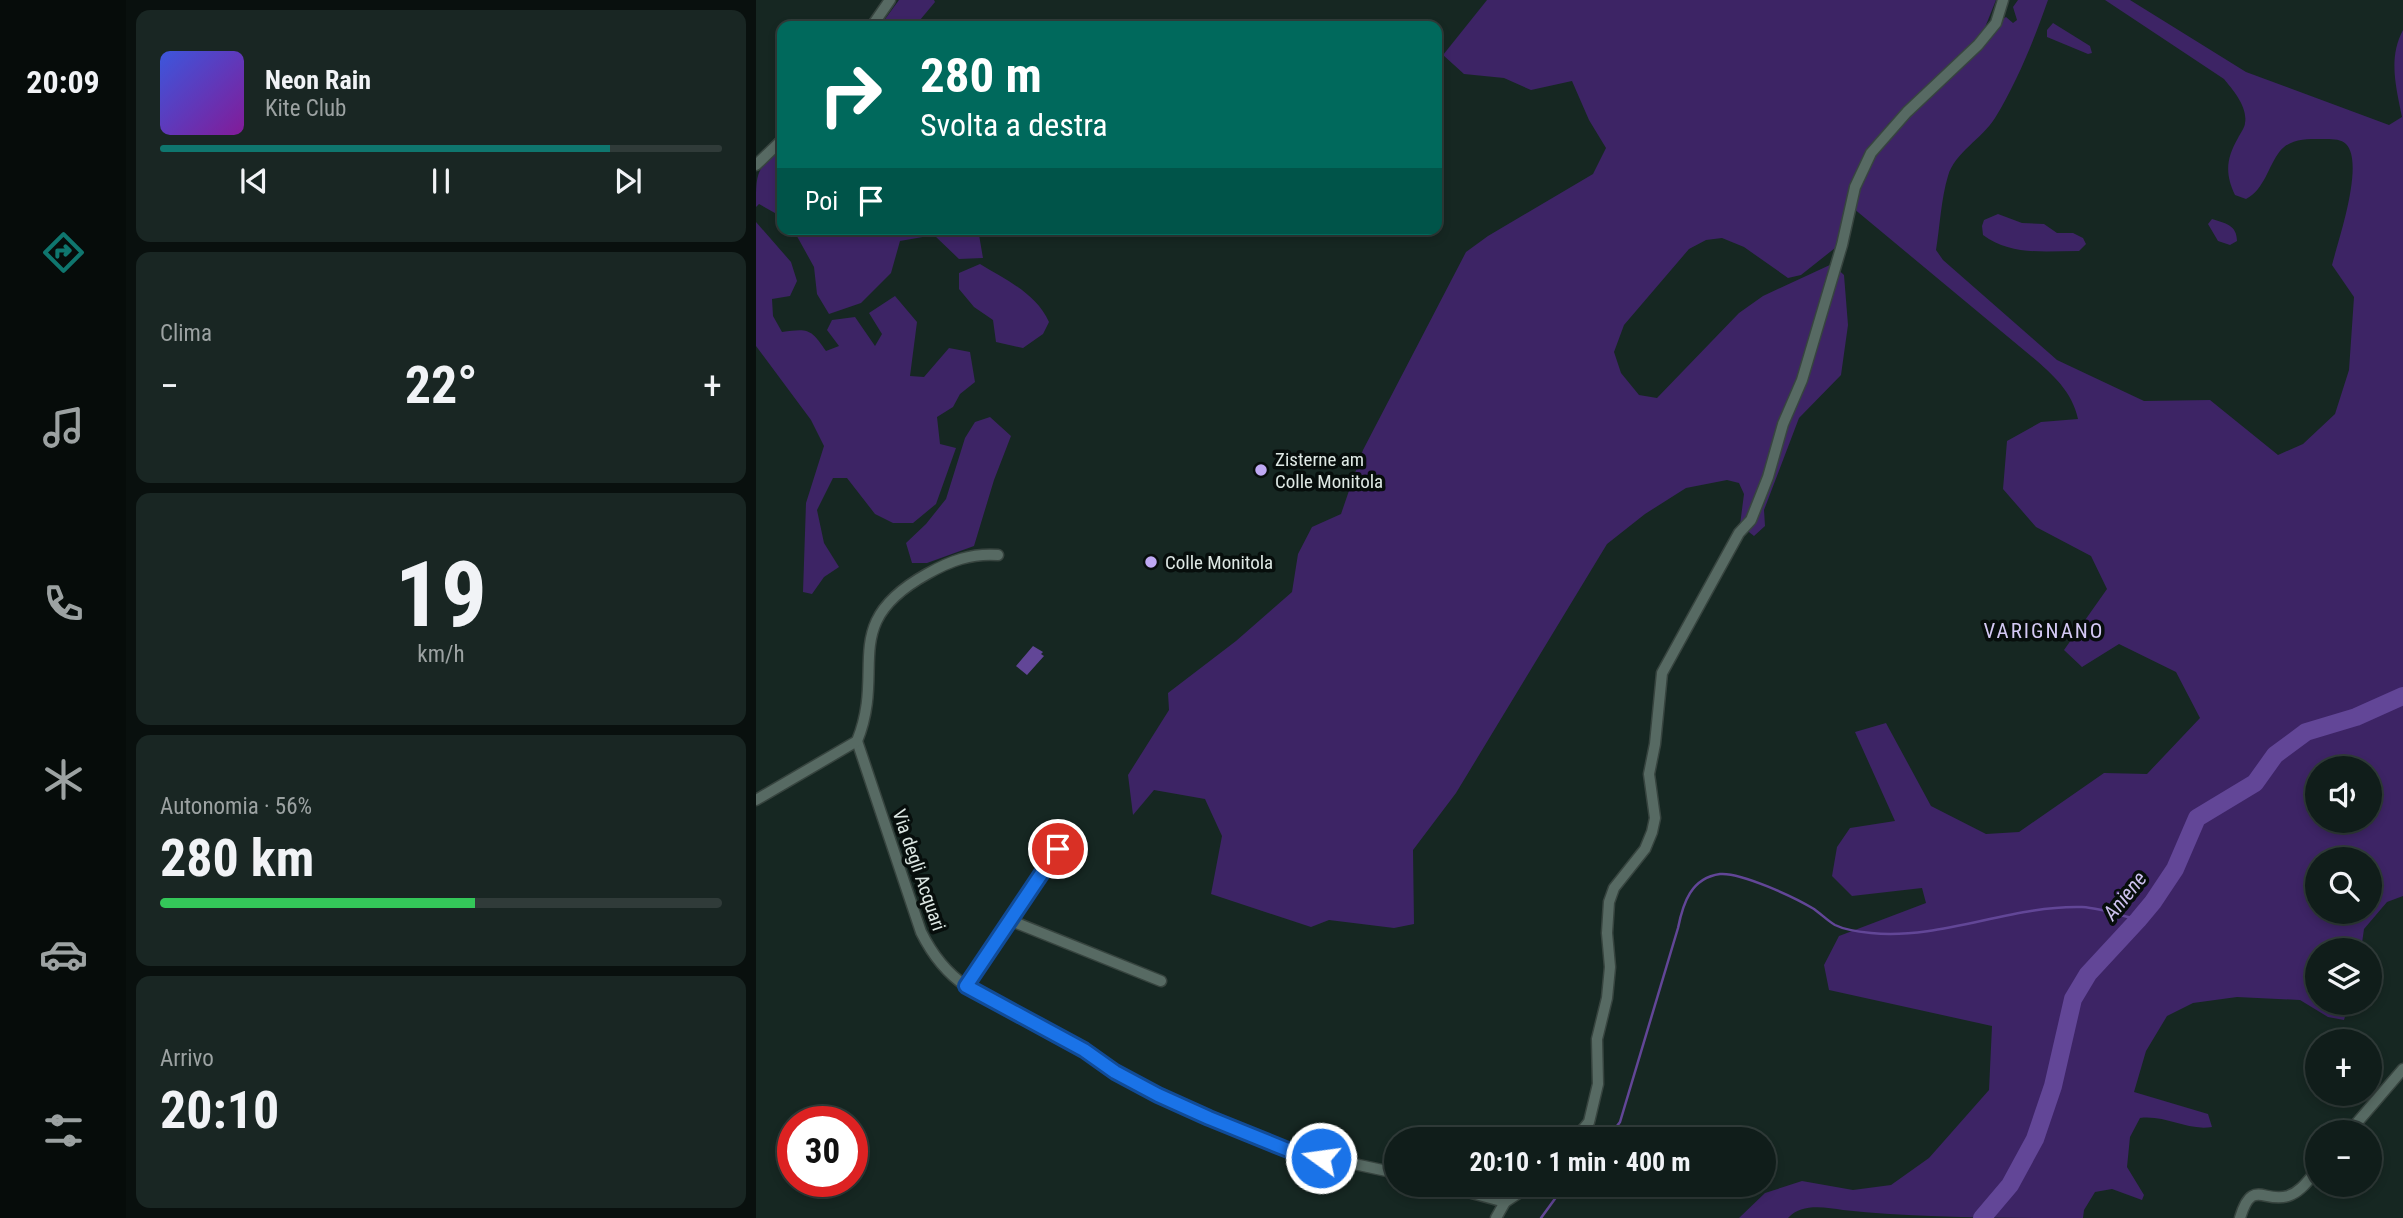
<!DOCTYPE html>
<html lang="it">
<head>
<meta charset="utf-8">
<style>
  body { margin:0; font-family:"Roboto Condensed",sans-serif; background:#192623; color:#f1f3f6; height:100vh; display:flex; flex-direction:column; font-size:26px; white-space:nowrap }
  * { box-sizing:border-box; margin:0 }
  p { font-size:23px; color:#9ca2a2 }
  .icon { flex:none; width:38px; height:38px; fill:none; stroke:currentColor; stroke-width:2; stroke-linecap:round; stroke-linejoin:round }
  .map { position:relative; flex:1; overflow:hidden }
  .panel { display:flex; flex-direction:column; gap:10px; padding:10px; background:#09100e; width:630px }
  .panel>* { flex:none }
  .guide { position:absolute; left:21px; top:21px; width:665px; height:214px; border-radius:14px; box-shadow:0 4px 10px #0003,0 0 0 2px #303b39; background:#00695c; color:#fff; overflow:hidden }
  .controls { position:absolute; left:1549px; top:756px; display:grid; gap:14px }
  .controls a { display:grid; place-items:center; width:77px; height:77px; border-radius:50%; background:#101d1a; box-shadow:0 4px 10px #0003,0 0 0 2px #303b39; font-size:35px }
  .speed { position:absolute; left:21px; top:1106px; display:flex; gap:14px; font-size:35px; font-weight:700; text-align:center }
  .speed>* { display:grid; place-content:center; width:91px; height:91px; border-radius:50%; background:#101d1a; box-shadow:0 4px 10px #0003,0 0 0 2px #303b39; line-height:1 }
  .speed .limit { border:10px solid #d22; background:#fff; color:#111 }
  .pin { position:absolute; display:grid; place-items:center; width:60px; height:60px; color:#fff; margin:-30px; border:4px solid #fff; border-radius:50%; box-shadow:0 2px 7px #0007 }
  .me { position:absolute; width:77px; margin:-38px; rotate:284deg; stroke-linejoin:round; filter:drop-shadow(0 0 5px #0008) }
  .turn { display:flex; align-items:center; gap:24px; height:147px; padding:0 28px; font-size:32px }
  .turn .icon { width:91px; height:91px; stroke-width:2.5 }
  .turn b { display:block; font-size:49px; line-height:60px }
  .then { display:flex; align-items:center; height:66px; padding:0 28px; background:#0003; gap:14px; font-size:26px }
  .big { font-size:52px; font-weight:700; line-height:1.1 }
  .panel .widget { flex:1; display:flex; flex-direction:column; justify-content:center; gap:10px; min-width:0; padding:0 24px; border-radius:14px; background:#192623 }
  .panel .dial { align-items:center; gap:0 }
  .dial b { font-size:91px; line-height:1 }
  .song { display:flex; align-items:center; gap:21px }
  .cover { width:84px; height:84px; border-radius:10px; background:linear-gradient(135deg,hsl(230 70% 55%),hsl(290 70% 35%)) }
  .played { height:7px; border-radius:4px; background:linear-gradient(90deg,#0f766e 80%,#303b39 80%) }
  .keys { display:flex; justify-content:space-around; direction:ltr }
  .heat { display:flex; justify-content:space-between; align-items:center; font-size:38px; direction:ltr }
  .charge { height:10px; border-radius:5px; background:linear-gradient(90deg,#34c759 56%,#303b39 0) }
  .trip { position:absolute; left:628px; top:1127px; width:392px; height:70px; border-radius:35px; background:#101d1a; box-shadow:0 4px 10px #0003,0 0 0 2px #303b39; font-weight:700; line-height:70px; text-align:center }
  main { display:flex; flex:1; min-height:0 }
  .dock { display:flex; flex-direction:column; width:126px; justify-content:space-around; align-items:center; background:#060c0a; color:#9ca2a2 }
  .dock .icon { width:49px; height:49px }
  .dock .current { color:#0f766e }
  .dock b { font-size:32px; color:#f1f3f6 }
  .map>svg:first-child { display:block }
</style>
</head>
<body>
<main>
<nav class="dock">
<b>20:09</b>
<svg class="icon current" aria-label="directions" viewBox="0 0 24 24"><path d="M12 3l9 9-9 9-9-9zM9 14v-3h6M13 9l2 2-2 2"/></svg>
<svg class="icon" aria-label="music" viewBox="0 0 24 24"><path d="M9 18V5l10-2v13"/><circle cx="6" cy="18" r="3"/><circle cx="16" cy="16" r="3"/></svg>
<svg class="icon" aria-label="phone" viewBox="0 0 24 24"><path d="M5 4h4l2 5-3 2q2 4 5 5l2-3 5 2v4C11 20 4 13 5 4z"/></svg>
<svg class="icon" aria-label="climate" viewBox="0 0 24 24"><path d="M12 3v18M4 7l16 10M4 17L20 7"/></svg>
<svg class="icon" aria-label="car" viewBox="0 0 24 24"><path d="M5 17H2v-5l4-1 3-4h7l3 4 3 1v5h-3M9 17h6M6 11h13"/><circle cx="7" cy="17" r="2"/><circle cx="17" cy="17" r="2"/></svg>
<svg class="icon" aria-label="filters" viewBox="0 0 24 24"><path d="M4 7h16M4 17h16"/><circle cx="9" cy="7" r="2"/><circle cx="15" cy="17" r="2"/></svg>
</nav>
<section class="panel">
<div class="widget">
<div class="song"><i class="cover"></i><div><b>Neon Rain</b><p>Kite Club</p></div></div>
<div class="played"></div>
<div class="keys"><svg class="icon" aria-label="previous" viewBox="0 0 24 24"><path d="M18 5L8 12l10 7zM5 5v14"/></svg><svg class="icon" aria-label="pause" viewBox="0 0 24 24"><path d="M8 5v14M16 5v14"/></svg><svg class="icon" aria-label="next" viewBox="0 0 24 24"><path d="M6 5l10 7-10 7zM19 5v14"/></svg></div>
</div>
<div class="widget"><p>Clima</p>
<div class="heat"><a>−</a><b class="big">22°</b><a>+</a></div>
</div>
<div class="widget dial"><b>19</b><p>km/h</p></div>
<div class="widget"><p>Autonomia · 56%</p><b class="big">280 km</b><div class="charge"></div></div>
<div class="widget"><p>Arrivo</p><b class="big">20:10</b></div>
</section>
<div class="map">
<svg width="1647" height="1218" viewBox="0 0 1647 1218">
  <rect width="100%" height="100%" fill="#162722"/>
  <g fill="#3d2465" fill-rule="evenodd">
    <polygon points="143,0 178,0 179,2 159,26 124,26"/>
    <polygon points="731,0 1240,0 1226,35 1133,123 1109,154 1079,248 1045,275 1032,278 988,247 966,238 950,240 933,249 868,325 858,352 865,373 883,395 901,398 983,313 1007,296 1076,264 1088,275 1092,325 1085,375 1043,418 1008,510 1009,526 998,536 984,525 988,494 983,483 971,480 930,488 889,514 851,544 700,793 657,850 658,924 638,928 573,920 555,927 455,894 466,836 449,799 398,790 377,815 372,775 413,710 412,693 480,641 536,592 542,554 556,527 585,514 607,450 710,252 732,236 837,174 850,148 833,120 816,81 775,90 748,78 708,74 687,55"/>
    <path d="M1262,0h30c-14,40 -31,82 -53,118 -13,21 -40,34 -47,58 -7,23 -8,50 -12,74l7,10 114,100 87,41 66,-1 68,55 25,-11 32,-30 14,-44 5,-73 -22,-32c6,-24 33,-102 14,-121 -6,-6 -18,-5 -26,-5 -14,0 -30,0 -40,12 -12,15 -15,38 -34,48l-11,-4c-10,-21 -9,-36 3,-57 2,-4 7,-11 7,-15 3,-16 -12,-33 -21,-44l-119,-79h25l116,72 143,53 13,-8c-6,-30 -14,-59 1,-87v866l-16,6 -23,27 -3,21h-44v53h32l-5,17 -16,-3 -28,-17 -63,-3 -44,6 -26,13 -21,35 -12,41 74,22 4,13c-26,4 -45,-12 -72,-9l-10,19 -3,30 17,28 -2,5 -30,-11 -17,3 -11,18 -1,8c-78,0 -164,0 -240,-8 -18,-3 -42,-7 -55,8h-49l26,-25 37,-12 51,9 38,-5 38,-27 60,-68 3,-64 -163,-36 -5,-25 15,-29 87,-33 -4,-15 -70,8 -20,-20 5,-29 13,-19 45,-7 -40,-89 31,-9 45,83 55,28 33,-2 85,-59 43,1 53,-56 -24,-46 -57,-28 -37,23 -18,-17 43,-61 -16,-33 -55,-29 -33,-38 4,-48 34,-19 37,-3c-6,-28 -26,-45 -47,-63l-178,-148 6,-20 21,-43 120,-124 6,-4 7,6 4,-3 -4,-13zM1561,768h53v53h-53zM1561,859h53v53h-53z"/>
    <polygon points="1297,23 1334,46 1336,53 1332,54 1291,37 1291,30"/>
    <path d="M26,147v70l-23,-13 -3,3c0,-35 0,-37 26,-60z"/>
    <path d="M1242,214l24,9 22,1 13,9h16l10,5 3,6 -7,7c-34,0 -68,5 -96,-16l-1,-9 2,-6z"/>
    <path d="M1456,219c13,4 25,6 25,22l-7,4 -12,-4 -10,-17z"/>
    <path d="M0,222l35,40 6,19 -7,15 -18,3 1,17 9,16c27,-4 29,-3 44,19l13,-5 -12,-16 5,-10 23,-3 20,29 7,-12 -13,-21 26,-17 22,26 -7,54 14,1 25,-29 21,4 5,30 -15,12 -7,13 -16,10 3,27 16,4 -20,56 -23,19h-20l-18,-9 -28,-36h-14l-16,32 7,33 15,24 -15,10 -12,17 -9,-2 3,-89 18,-57 -13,-26 -55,-74z"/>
    <polygon points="37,229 222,229 227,258 203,259 178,235 144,241 135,273 105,303 73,314 61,294 58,267"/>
    <path d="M224,264c26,16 56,29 69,58l-6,12 -20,14 -27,-6 -3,-22 -19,-13 -15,-18v-16z"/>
    <polygon points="234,417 255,436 238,480 218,546 171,563 156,563 150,543 170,524 190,499 209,438 219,422"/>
  </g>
  <polygon fill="#624697" points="277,646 287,652 285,654 288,656 271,675 260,666"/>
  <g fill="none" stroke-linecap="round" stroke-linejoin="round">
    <g stroke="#624697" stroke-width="2.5">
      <path d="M851,1139l13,-17 58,-194c5,-25 13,-50 42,-54 21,-2 76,24 94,35 7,5 14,12 21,16 10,5 26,7 36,8 71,7 140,-28 211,-26 19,1 38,8 56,13"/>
      <polyline points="785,1218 809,1185"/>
    </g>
    <polyline stroke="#624697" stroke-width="18" points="1226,1218 1254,1185 1279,1139 1297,1086 1317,999 1332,974 1382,920 1397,902 1419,869 1441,818 1499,783 1519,755 1550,732 1600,717 1647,696"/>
    <g stroke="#37443f" stroke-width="13">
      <g id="minor">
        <polyline points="116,26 134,0"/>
        <polyline points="0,165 26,140"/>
        <path d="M101,741l64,191c11,22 24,40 45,54l118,64 37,25 88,43 85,33 102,22"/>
        <path d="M0,800l101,-59c30,-73 -20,-117 70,-167 23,-13 44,-21 71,-19"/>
        <polyline points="253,920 405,981"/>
        <polyline points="210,986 301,849"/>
        <polyline points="1593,1132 1647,1069"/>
        <polyline points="819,1139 833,1122 842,1084 841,1039 851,998 854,967 851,933 853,902 858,888 889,849 896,832 899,818 893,774 899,744 906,673 983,533 995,520 1012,477 1027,424 1046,380 1086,245 1099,187 1115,153 1151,112 1222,45 1240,23 1247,0"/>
        <polyline points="686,1185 749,1202"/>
        <polyline points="740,1218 749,1202 775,1185"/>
        <path d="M1484,1218c12,-40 23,-15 48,-22 13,-4 21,-17 29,-26"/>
      </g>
    </g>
    <use href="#minor" stroke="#576a63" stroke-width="10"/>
  </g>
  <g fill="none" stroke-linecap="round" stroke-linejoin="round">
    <g stroke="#114b97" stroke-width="18">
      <polyline id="route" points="302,849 210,986 328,1050 359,1072 402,1095 453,1118 532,1150 565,1158"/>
    </g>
    <use href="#route" stroke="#1a73e8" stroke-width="12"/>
  </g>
  <g fill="#bfa9f4" stroke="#070e0c" stroke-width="2.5">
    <circle cx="505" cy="470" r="7"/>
    <circle cx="395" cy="562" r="7"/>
  </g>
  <g text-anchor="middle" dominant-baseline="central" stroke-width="7" stroke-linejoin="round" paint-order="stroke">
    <g font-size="19" fill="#dee8e4" stroke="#070e0c" text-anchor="start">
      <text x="519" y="459">Zisterne am<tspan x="519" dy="22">Colle Monitola</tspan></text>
      <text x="409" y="562">Colle Monitola</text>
    </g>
    <g font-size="19" fill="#dee8e4" stroke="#070e0c">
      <text transform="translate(163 870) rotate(71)">Via degli Acquari</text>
    </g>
    <g font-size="21" letter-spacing="2" fill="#d4c9f4" stroke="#070e0c">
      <text x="1288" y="631">VARIGNANO</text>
    </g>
    <g font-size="21" font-style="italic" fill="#cdc1ee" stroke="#070e0c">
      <text transform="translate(1369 896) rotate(-51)">Aniene</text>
    </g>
  </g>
</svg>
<div class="controls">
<a><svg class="icon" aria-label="sound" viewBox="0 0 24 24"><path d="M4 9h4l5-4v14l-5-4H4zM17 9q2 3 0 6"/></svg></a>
<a><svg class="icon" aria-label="search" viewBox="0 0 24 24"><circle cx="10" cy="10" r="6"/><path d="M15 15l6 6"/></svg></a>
<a><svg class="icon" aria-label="layers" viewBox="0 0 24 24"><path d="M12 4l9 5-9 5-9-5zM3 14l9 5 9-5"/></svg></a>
<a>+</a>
<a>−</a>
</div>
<div class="speed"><div class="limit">30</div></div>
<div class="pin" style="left:302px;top:849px;background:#d93025"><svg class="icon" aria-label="arrive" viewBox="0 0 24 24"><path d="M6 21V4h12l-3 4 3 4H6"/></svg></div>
<svg class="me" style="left:565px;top:1158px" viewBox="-20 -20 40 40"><circle r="17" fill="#1a73e8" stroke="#fff" stroke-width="3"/><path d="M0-11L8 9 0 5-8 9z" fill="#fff"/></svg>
<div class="trip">20:10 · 1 min · 400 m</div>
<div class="guide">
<div class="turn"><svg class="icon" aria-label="right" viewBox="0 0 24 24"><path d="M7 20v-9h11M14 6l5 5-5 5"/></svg><div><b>280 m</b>Svolta a destra</div></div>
<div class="then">Poi<svg class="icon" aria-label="arrive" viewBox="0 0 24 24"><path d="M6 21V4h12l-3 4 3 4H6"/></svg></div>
</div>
</div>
</main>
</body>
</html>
